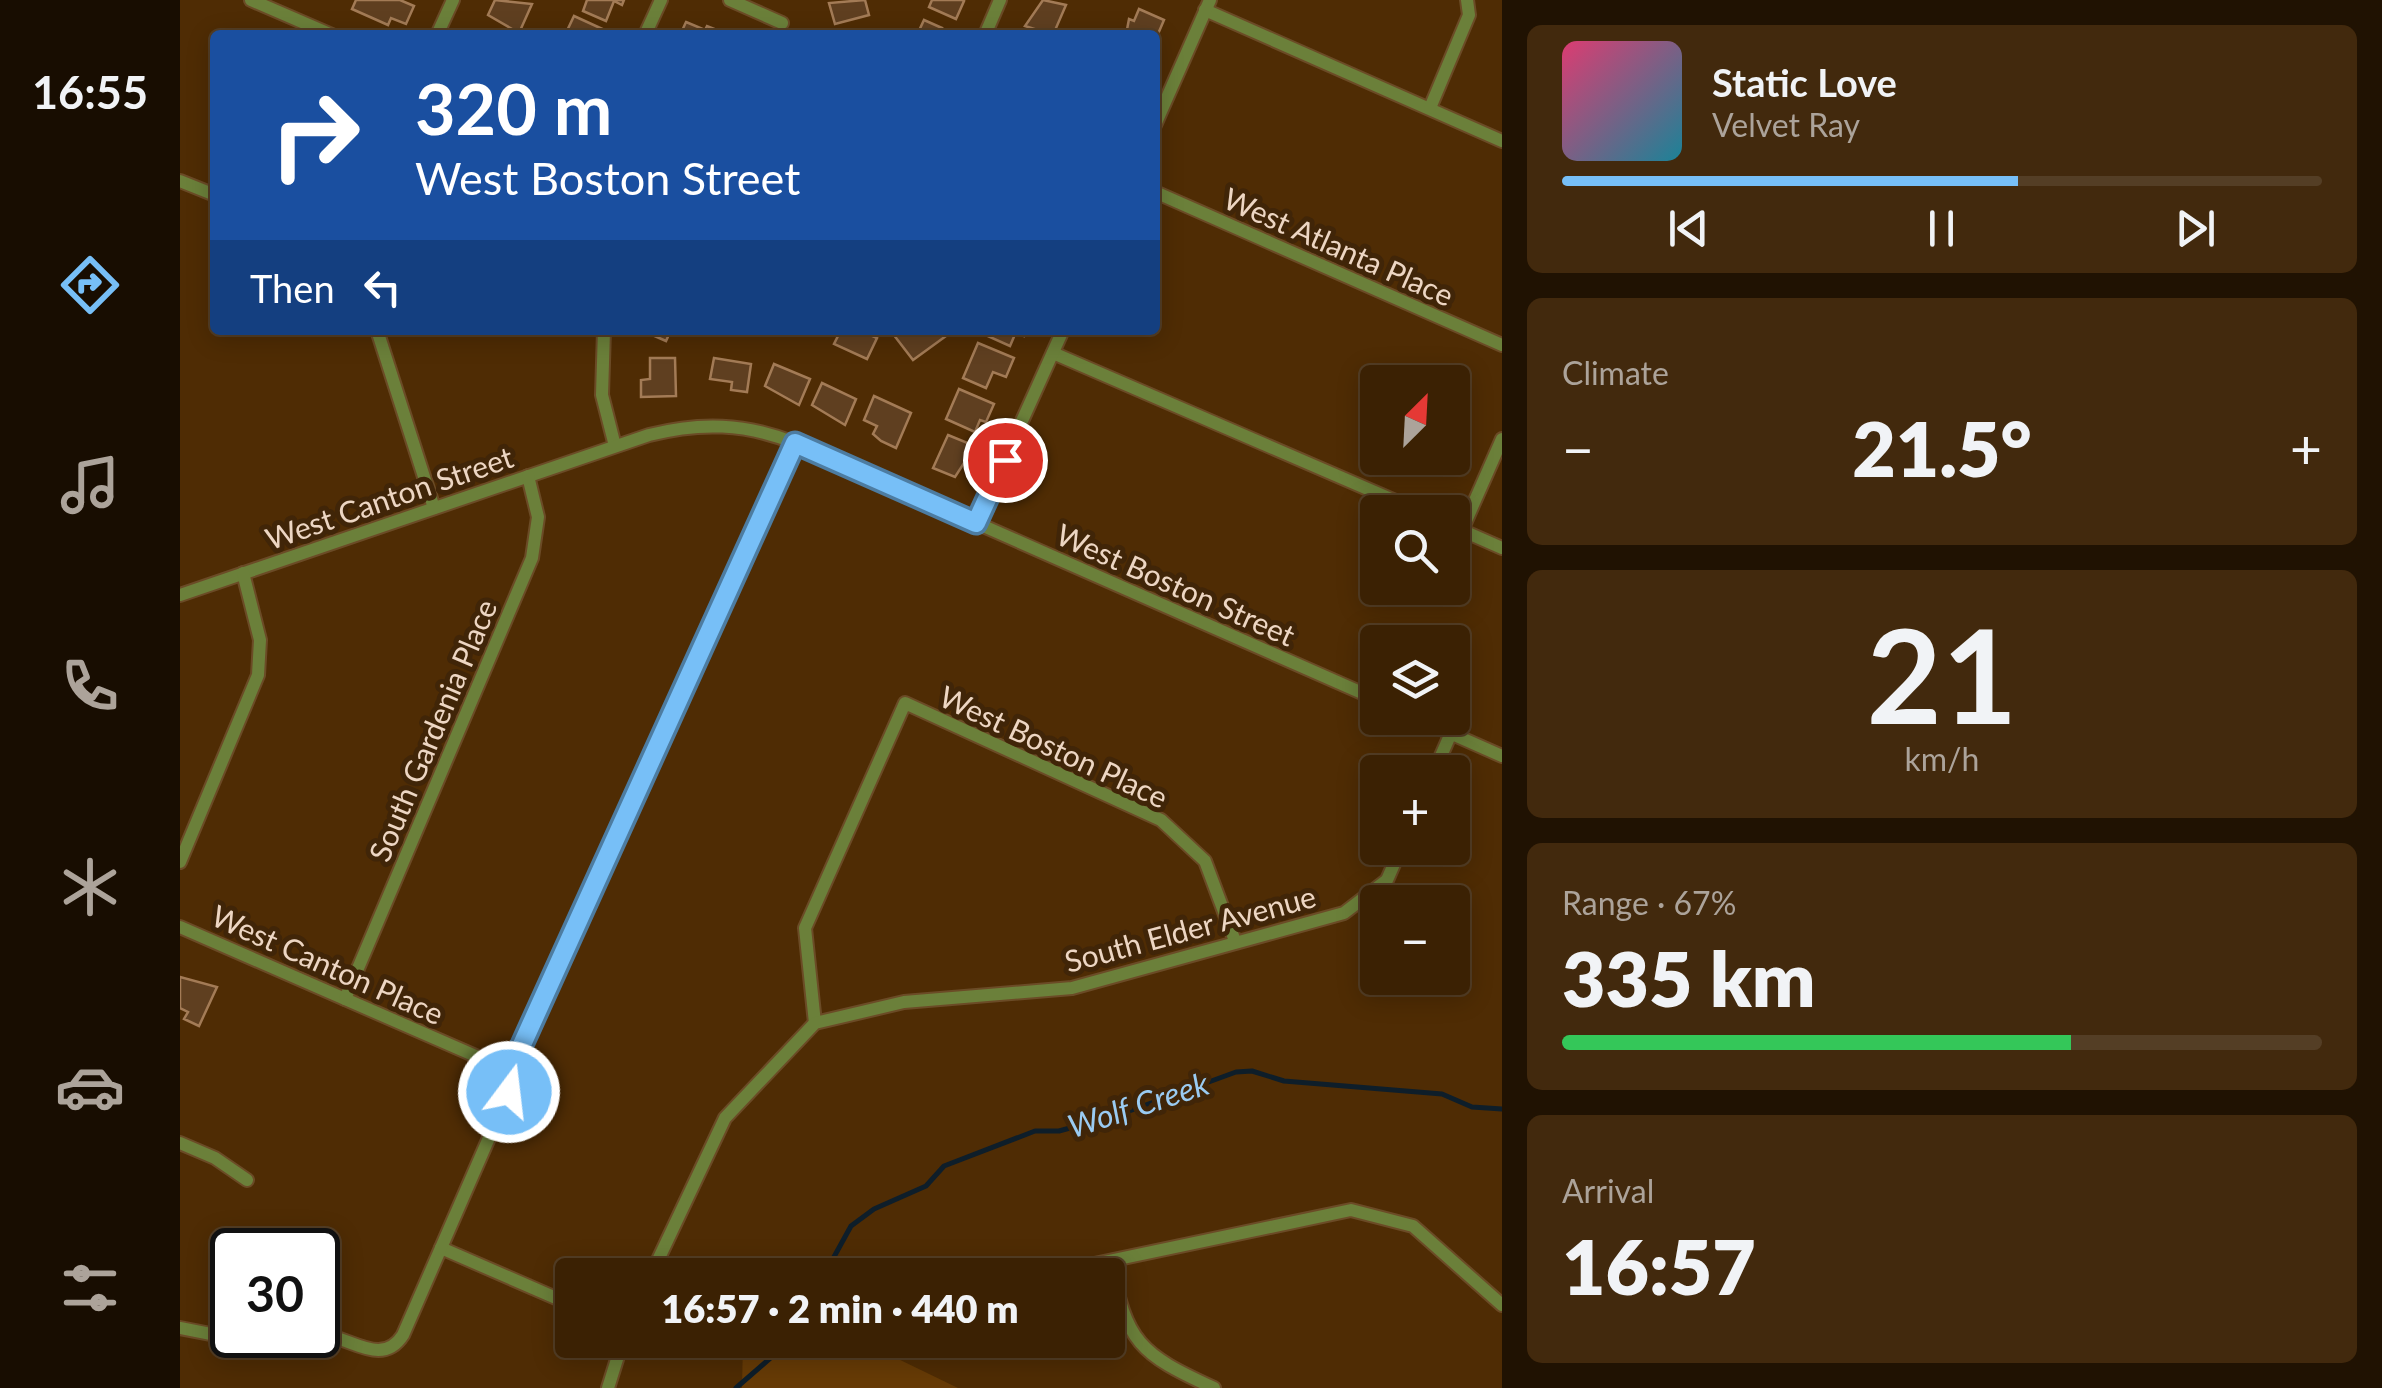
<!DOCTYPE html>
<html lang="en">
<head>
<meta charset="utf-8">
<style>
  body { margin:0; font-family:Lato,sans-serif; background:#42290d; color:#f1f3f6; height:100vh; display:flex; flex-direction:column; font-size:38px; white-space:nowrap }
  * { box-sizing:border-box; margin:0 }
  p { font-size:32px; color:#aca39a }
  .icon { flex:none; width:55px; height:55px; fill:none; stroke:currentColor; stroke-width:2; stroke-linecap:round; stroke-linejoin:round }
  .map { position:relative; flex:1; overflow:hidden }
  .drawer { display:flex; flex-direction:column; gap:25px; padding:25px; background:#201202; width:880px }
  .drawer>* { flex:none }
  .top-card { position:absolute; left:30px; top:30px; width:950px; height:305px; border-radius:10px; box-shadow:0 5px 25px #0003,0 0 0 2px #543e25; background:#1a4fa0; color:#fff; overflow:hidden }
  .needle { width:65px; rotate:24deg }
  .tools { position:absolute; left:1180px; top:365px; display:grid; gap:20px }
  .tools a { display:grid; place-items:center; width:110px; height:110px; border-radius:10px; background:#3b2103; box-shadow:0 5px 25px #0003,0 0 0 2px #543e25; font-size:50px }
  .speed { position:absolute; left:30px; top:1228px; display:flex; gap:20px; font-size:50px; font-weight:700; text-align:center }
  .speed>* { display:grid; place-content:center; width:130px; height:130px; border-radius:50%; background:#3b2103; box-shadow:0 5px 25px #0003,0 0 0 2px #543e25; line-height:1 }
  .speed .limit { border:5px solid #111; border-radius:15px; background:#fff; color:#111 }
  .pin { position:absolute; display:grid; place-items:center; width:85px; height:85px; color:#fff; margin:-42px; border:5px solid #fff; border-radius:50%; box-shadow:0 2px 10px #0007 }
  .me { position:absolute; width:110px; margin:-55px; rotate:15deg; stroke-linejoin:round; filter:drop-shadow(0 0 8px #0008) }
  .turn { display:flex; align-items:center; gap:35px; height:210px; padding:0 40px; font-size:45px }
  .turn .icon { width:130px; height:130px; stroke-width:2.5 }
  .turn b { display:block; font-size:70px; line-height:85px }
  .then { display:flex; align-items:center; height:95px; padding:0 40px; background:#0003; gap:20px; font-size:38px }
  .big { font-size:75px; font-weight:800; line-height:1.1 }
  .drawer .widget { flex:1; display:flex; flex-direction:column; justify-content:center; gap:15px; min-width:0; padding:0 35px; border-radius:15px; background:#42290d }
  .drawer .dial { align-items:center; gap:0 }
  .dial b { font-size:130px; line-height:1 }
  .song { display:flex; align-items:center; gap:30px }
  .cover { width:120px; height:120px; border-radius:15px; background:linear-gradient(135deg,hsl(340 70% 55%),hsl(190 70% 35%)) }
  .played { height:10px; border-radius:5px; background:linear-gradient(90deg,#77bff7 60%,#543e25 60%) }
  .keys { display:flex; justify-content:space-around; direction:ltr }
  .heat { display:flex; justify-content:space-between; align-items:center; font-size:55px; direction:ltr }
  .charge { height:15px; border-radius:8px; background:linear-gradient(90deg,#34c759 67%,#543e25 0) }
  .trip { position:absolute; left:375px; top:1258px; width:570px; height:100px; border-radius:10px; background:#3b2103; box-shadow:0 5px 25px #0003,0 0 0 2px #543e25; font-weight:800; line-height:100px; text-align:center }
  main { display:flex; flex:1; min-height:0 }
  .tabs { display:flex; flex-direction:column; width:180px; justify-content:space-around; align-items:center; background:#180d01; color:#aca39a }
  .tabs .icon { width:70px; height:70px }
  .tabs .selected { color:#77bff7 }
  .tabs b { font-size:45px; color:#f1f3f6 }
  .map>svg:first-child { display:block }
</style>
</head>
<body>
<main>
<nav class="tabs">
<b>16:55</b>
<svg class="icon selected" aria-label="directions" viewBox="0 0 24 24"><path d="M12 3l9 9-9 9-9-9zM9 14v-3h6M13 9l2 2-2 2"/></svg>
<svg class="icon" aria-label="music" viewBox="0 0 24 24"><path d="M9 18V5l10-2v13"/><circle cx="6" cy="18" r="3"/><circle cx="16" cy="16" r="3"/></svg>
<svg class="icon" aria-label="phone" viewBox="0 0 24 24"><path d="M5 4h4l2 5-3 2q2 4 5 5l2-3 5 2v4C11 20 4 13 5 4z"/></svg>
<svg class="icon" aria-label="climate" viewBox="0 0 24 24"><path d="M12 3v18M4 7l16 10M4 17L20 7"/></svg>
<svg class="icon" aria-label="car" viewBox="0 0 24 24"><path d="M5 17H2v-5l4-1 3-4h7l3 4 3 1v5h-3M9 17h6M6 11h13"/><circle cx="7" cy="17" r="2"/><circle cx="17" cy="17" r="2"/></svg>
<svg class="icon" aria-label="filters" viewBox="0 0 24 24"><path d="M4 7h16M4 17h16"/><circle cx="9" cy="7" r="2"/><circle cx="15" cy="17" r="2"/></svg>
</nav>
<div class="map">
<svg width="1322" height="1388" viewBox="0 0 1322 1388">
  <rect width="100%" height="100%" fill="#4f2c04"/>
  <polygon fill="#673b06" points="563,1340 679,1340 778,1388 562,1388"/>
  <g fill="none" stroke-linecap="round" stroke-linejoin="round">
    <g stroke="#0e1e2a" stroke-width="5">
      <polyline points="644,1275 671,1226 694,1209 746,1186 764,1166 855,1131 879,1131 941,1114 1056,1072 1072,1071 1104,1081 1262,1094 1292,1107 1322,1109"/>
      <polyline points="556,1388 611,1340"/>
    </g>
  </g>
  <g fill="#5f3f20" stroke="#a37b56" stroke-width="2.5">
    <polygon points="176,0 220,0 234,6 226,24 211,18 208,25 172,9"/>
    <polygon points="315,0 352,4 339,33 308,15"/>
    <polygon points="407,0 444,0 442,5 434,1 426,21 403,11"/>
    <polygon points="685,0 689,15 655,24 649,3"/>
    <polygon points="752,0 782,0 784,1 776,19 749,7"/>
    <polygon points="863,0 886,5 873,35 845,26"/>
    <polygon points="959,9 984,20 978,34 946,35 949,19 954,21"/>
    <polygon points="394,16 429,32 428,35 385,35"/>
    <polygon points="744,20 762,28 759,35 737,35"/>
    <polygon points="506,22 525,30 527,26 542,32 500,35"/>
    <polygon points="461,330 491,330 486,341"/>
    <polygon points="661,330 679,330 697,338 687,359 654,344"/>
    <polygon points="710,330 761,330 766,336 733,360"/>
    <polygon points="805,330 847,330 844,336 836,332 830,346 803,334"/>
    <polygon points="798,343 834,358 826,377 813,372 806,388 783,378"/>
    <polygon points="470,358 495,358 496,396 461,397 461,380 470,379"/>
    <polygon points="534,358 571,364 567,392 551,390 552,382 530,379"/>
    <polygon points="594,364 630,379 619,405 585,386"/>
    <polygon points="642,383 676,399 665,425 632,405"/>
    <polygon points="779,389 814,404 806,422 800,420 795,432 766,419"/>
    <polygon points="694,396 731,413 716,448 701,441 693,434 697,426 684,420"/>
    <polygon points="768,435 795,446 775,477 753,468"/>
    <polygon points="0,977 37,987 19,1026 4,1019 8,1012 0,1008"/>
  </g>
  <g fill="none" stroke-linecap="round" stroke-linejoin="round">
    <g stroke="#6b4b26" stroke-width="16">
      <g id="minor">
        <polyline points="71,0 152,35"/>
        <polyline points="550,0 602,23"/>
        <polyline points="1025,10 1322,141"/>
        <polyline points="257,35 273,0"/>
        <polyline points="465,35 481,0"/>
        <polyline points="805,35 820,0"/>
        <polyline points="1250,108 1289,15 1287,0"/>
        <polyline points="975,125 1030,0"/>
        <polyline points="0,181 35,195"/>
        <polyline points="975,192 1322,345"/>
        <polyline points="197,330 254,508"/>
        <polyline points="424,330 422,395 435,446"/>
        <polyline points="873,353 1241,512"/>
        <polyline points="796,523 883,330"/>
        <polyline points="1272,526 1322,548"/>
        <polyline points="1282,530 1322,439"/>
        <path d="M0,595l469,-160c51,-13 96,-12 146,8l583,257"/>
        <polyline points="1236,718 1322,756"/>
        <polyline points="1254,772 1271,733"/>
        <polyline points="0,862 78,675 80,640 63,573"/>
        <polyline points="0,927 330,1071"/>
        <polyline points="165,999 352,558 358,517 348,476"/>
        <polyline points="635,1023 625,928 725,703 981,820 1025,861 1055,941"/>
        <polyline points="0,1143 35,1158 67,1180"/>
        <polyline points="261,1248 392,1305"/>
        <path d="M931,1261c15,82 29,93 103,127"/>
        <polyline points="471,1275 545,1118 635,1023 724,1002 892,988 1164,913 1207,880 1221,848"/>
        <polyline points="862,1275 1171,1210 1233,1226 1322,1305"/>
        <polyline points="0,1328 46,1337 76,1335"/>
        <path d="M138,1334c31,1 63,35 85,1l106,-243 1,-21 285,-628"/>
        <polyline points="428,1388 443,1340"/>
      </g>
    </g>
    <use href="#minor" stroke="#6b803a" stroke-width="12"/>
  </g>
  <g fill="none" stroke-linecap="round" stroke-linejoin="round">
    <g stroke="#4d7ca1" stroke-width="25">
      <polyline id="route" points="329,1092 330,1071 615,443 796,523 825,460"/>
    </g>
    <use href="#route" stroke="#77bff7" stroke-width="18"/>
  </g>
  <g text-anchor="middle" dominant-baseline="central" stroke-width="10" stroke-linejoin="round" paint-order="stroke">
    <g font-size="30" fill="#edd6c3" stroke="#402508">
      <text transform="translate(1159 246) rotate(24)">West Atlanta Place</text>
      <text transform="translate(209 497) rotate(-19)">West Canton Street</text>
      <text transform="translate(996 584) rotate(24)">West Boston Street</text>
      <text transform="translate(252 730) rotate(-67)">South Gardenia Place</text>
      <text transform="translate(874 746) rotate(25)">West Boston Place</text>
      <text transform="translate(1010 928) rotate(-15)">South Elder Avenue</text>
      <text transform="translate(148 964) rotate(24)">West Canton Place</text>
    </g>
    <g font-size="32" font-style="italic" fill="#9acbf2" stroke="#402508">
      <text transform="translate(958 1104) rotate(-18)">Wolf Creek</text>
    </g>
  </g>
</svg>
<div class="tools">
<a><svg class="needle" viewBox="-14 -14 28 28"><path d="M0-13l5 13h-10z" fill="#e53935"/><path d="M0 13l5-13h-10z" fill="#aca39a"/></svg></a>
<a><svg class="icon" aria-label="search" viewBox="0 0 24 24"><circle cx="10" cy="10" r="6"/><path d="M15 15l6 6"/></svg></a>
<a><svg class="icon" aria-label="layers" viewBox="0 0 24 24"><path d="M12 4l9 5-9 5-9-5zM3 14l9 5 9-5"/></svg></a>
<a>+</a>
<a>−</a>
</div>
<div class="speed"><div class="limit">30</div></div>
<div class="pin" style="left:825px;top:460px;background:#d93025"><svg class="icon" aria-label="arrive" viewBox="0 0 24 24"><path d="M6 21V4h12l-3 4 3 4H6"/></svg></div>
<svg class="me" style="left:329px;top:1092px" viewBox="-20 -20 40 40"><circle r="17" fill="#77bff7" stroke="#fff" stroke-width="3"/><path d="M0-11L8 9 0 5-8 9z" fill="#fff"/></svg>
<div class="trip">16:57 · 2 min · 440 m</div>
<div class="top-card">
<div class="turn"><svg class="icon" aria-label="right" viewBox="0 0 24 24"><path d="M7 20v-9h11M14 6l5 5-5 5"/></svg><div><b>320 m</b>West Boston Street</div></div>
<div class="then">Then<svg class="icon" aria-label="left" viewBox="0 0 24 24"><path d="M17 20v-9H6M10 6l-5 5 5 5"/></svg></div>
</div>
</div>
<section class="drawer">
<div class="widget">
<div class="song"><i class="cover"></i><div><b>Static Love</b><p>Velvet Ray</p></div></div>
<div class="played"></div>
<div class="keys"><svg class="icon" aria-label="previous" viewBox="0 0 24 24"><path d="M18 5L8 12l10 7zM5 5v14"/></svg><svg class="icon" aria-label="pause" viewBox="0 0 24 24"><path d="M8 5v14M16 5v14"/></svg><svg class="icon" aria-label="next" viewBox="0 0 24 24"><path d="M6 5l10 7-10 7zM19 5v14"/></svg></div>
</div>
<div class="widget"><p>Climate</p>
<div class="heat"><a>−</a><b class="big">21.5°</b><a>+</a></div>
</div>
<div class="widget dial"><b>21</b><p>km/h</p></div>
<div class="widget"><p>Range · 67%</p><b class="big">335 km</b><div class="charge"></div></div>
<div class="widget"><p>Arrival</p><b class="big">16:57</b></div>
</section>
</main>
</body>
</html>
